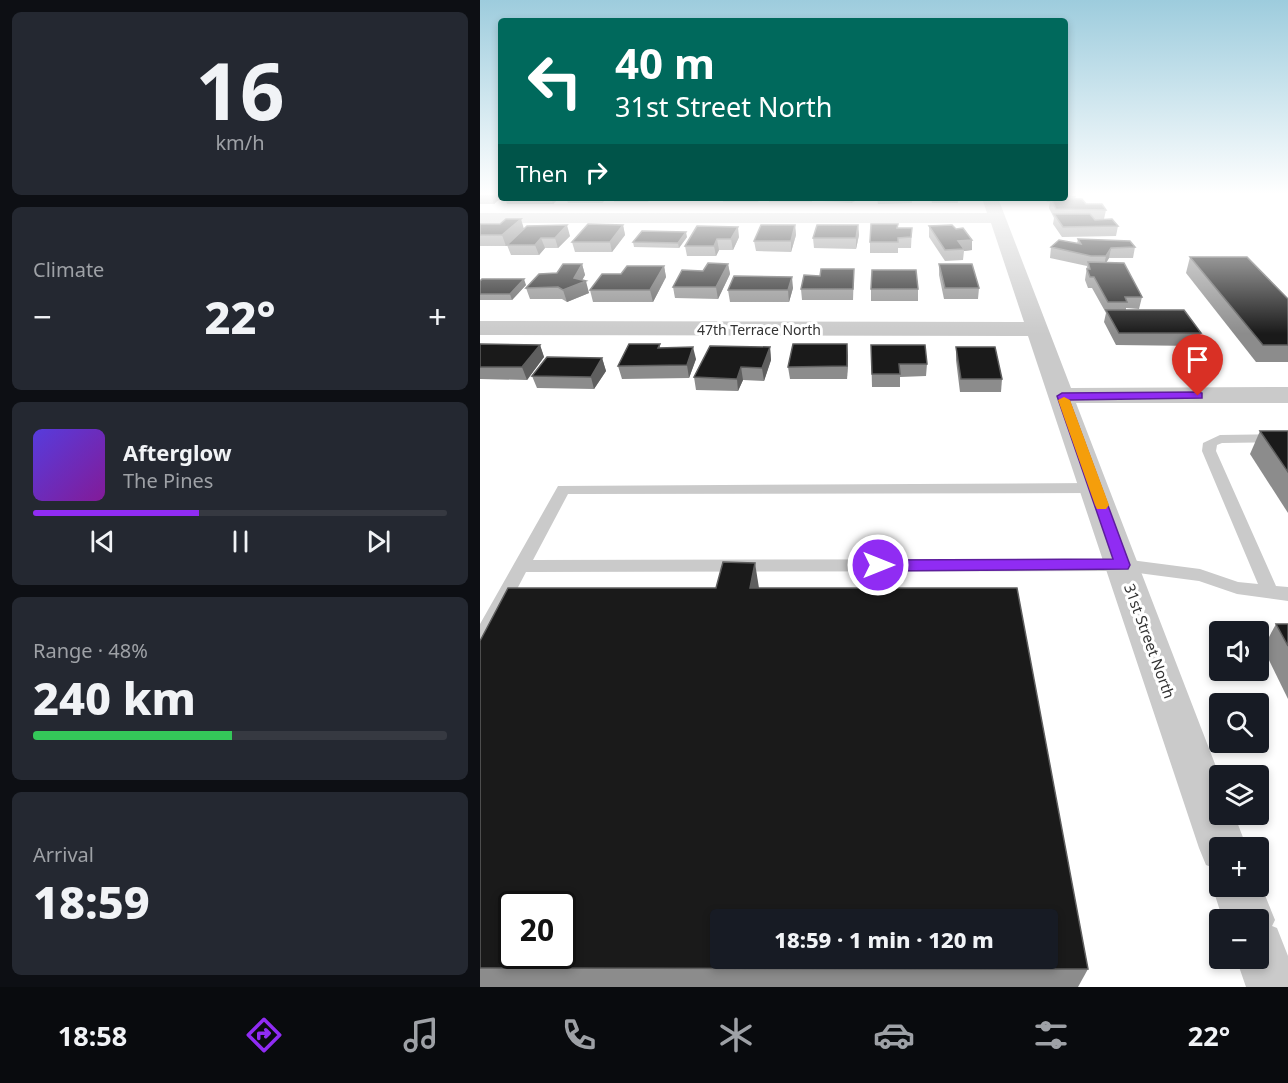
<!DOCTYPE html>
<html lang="en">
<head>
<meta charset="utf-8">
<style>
  body { margin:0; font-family:"Noto Sans",sans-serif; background:#242831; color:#f1f3f6; height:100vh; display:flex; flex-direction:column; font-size:22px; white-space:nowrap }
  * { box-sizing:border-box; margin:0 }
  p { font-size:20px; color:#9ea1a6 }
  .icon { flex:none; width:33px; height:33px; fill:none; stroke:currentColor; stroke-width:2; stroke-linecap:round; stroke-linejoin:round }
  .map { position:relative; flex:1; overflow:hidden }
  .side { display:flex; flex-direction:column; gap:12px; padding:12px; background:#0d0f14; width:480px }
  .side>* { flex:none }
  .guide { position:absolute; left:18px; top:18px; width:570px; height:183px; border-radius:6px; box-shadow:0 3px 9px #0003; background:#00695c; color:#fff; overflow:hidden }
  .tools { position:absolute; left:729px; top:621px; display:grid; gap:12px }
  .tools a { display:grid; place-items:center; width:60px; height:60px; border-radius:6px; background:#171b24; box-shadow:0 3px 9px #0003; font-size:30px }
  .speed { position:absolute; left:18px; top:891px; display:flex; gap:12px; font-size:30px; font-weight:700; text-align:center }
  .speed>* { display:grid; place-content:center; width:78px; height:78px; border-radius:50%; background:#171b24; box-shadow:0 3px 9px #0003; line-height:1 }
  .speed .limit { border:3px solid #111; border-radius:9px; background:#fff; color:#111 }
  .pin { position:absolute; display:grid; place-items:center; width:51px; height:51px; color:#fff; margin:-62px -26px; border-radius:50% 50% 50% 0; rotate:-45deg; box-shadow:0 0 6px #0007 }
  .pin .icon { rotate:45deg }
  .me { position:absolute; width:66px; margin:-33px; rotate:90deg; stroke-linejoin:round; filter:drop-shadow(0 0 4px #0008) }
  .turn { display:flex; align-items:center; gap:21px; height:126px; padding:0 18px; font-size:27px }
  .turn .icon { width:78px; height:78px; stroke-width:2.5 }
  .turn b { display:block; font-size:42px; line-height:51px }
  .then { display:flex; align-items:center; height:57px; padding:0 18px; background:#0003; gap:12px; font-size:22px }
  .big { font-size:45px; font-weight:800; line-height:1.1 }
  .side .widget { flex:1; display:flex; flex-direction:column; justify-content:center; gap:9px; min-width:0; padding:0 21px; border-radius:9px; background:#242831 }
  .side .dial { align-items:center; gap:0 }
  .dial b { font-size:78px; line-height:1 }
  .song { display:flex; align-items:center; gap:18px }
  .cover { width:72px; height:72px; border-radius:9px; background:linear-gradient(135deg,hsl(250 70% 55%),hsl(290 70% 35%)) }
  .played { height:6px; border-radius:3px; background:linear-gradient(90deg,#902cf3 40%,#363941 40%) }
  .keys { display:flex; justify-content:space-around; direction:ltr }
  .heat { display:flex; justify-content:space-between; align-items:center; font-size:33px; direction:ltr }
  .charge { height:9px; border-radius:4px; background:linear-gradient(90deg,#34c759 48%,#363941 0) }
  .trip { position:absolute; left:230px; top:909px; width:348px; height:60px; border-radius:6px; background:#171b24; box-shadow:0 3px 9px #0003; font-weight:800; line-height:60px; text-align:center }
  .tab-bar { display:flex; height:96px; justify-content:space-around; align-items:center; background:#090b0e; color:#9ea1a6 }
  .tab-bar .icon { width:42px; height:42px }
  .tab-bar .current { color:#902cf3 }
  .tab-bar b { font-size:27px; color:#f1f3f6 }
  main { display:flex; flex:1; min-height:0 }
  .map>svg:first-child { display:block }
</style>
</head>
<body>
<main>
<section class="side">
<div class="widget dial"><b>16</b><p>km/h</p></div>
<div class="widget"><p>Climate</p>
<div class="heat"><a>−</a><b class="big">22°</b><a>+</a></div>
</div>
<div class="widget">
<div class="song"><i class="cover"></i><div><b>Afterglow</b><p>The Pines</p></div></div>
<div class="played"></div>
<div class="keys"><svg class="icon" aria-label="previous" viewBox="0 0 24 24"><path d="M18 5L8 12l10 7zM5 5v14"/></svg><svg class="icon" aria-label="pause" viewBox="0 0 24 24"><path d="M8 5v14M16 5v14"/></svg><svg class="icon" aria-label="next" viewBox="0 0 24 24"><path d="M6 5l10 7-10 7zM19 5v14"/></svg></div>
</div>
<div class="widget"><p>Range · 48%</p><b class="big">240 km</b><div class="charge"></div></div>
<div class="widget"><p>Arrival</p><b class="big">18:59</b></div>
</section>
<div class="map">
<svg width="808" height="987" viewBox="0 0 808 987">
  <rect width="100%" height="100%" fill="#fff"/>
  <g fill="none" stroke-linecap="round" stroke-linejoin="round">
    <polygon fill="#cacaca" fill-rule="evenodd" points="808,434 808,442 742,443 737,445 736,451 796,586 808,587 808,601 757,594 719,581 643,571 46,572 7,646 0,648 0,624 78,486 615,483 622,488 615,493 88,494 53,560 643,559 720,569 758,582 778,584 722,451 723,443 740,435"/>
    <polygon fill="#cacaca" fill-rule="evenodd" points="502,198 518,198 591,388 808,387 808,403 596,403 740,777 740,814 754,814 767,848 740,848 740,886 778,886 778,878 795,920 792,926 797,928 808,956 808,987 766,987 756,958 778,958 778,920 743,920 732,886 739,870 726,865 719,848 548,336 0,335 0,321 544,322 511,223 0,223 0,213 507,213"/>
  </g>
  <g fill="#8c8c8c">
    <polygon points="0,195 21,195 14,204 0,204"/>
    <polygon points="585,195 596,196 595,198 606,204 626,210 624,219 638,226 636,236 582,237 573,224 574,218 569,208 570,202 567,202 565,198 585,198"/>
    <polygon points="25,198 79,198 73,204 27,204"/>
    <polygon points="86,198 127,198 122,203 88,203"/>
    <polygon points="134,198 170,198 168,202 134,202"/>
    <polygon points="177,198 219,198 218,201 177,201"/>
    <polygon points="243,198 280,198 278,202 243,202"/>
    <rect x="289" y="198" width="43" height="4"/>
    <polygon points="342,198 381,198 371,203 342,201"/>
    <polygon points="397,198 432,198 432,203 398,204"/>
    <polygon points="451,198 478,198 478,203 452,203"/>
    <polygon points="0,224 44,228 90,236 78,248 65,248 59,255 31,255 27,245 29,242 26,246 0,246"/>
    <polygon points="418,224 418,228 432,228 431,248 418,248 418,253 390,253 390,242"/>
    <polygon points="143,225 145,235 132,252 95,252 92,242"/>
    <polygon points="315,225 316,235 311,252 276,251 274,241"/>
    <polygon points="378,225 379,235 376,249 334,248 333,238"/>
    <polygon points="217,226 259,237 253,250 239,250 236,256 207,256 205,246"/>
    <polygon points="449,226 476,229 492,240 492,250 484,251 483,260 465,261 449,237"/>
    <polygon points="207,237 199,248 154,247 153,242"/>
    <polygon points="598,239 655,247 653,258 629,258 626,263 662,297 659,309 646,308 646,310 721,333 717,346 636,345 624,322 626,313 612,288 608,288 605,280 607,266 570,258 571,247 597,243"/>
    <polygon points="710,257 808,299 808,362 776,362 706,273"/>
    <polygon points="102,264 105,275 102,280 109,293 87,302 82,299 50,299 46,288 77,273"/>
    <polygon points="248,264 250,274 238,299 195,298 193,287 223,271"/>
    <polygon points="459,264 499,288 498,299 464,299 459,275"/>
    <polygon points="184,266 186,277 173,302 113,302 110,290 141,274"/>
    <polygon points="374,269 373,300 322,300 321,289 340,276"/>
    <polygon points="0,281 46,285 32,300 0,300"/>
    <polygon points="313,288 309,302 250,302 248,290"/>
    <rect x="391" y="289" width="47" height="12"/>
    <polygon points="0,344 60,345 64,357 47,380 0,379"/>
    <polygon points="180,344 180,348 216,359 209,378 142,379 138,366"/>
    <polygon points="391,345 447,364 446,376 420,377 420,387 392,387"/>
    <polygon points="290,347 291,360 284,381 263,380 258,391 216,390 214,377"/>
    <polygon points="476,347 522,379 521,392 480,392 476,360"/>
    <polygon points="368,356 367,379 310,379 308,367"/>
    <polygon points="122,358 126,371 114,389 57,388 52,376"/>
    <polygon points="780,431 808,431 808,513 770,454"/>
    <polygon points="279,588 608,969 598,987 0,987 0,641"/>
    <polygon points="796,624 808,624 808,699 783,648"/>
  </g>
  <g fill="#5f5f5f">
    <polygon points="11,195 21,195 21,198 14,204"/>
    <polygon points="71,198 79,198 73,204"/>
    <polygon points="121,198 127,198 122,203"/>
    <polygon points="371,198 381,198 371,203"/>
    <polygon points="41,219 44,229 26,246 22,235"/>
    <polygon points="87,225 90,236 78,248 75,238"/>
    <polygon points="143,225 145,235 132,252 130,242"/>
    <polygon points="315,225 316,235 311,252 311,241"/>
    <polygon points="378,225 379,235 376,249 376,238"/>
    <polygon points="258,227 259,237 253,250 251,239"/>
    <polygon points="206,232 207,237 199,248 198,243"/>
    <polygon points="61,238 65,248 59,255 55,245"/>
    <polygon points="237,239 239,250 236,256 234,246"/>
    <polygon points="492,240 492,250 484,251 484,249 478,241"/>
    <polygon points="631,248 629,258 624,266 626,256"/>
    <polygon points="102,264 105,275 100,284 106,281 109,293 87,302 83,290 94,278"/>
    <polygon points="248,264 250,274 238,299 236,287"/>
    <polygon points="184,266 186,277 173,302 170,290"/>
    <polygon points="312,277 313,288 309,302 308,290"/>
    <polygon points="44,279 46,285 32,300 30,294"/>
    <polygon points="367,344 368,356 367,379"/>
    <polygon points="60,345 64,357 47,380 42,367"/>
    <polygon points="213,347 216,359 209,378 207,365"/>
    <polygon points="290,347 291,360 284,381 282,368"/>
    <polygon points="122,358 126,371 114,389 111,377"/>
    <polygon points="261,367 263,380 258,391 257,379"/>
    <polygon points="275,563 279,588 275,613 270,588"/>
  </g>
  <g fill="#1a1a1a" stroke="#5f5f5f" stroke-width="1.5" fill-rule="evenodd">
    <polygon points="571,198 602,199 606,204 622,204 626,210 576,209"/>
    <polygon points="574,214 610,214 615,220 632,219 638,226 583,227"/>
    <polygon points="26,219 41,219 22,235 0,235 0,224 20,224"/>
    <polygon points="108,224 143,225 130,242 92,242"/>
    <polygon points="391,224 418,224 417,228 432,228 431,237 418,238 418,242 390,242"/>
    <polygon points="87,225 75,238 61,238 55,245 27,245 47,226"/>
    <polygon points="281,225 315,225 311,241 274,241"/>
    <polygon points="337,225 378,225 376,238 333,238"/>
    <polygon points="472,225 476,229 483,228 492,240 478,241 484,249 465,250 449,226"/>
    <polygon points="217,226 258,227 251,239 237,239 234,246 205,246"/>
    <polygon points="162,231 206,232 198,243 153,242"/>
    <polygon points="598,239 650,241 655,247 631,248 626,256 611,256 571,247 579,240 601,244"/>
    <polygon points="710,257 767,257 808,299 808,345 783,345"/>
    <polygon points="608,262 644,263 662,297 645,297 647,302 628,302 614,277 610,277 607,269 610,269"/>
    <polygon points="228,263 248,264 236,287 193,287 202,270 223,271"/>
    <polygon points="83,264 102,264 94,278 106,281 83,290 78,287 46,288 59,274 77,273"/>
    <polygon points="459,264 492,264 499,288 465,288"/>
    <polygon points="147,266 184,266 170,290 110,290 122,274 141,274"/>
    <polygon points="341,269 374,269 373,289 321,289 324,275 340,276"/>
    <polygon points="392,270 436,270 438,289 391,289"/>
    <polygon points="254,276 312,277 308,290 248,290"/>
    <polygon points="2,279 44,279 30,294 0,294 0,281"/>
    <polygon points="626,310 704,310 721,333 639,333"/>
    <polygon points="0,344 60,345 42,367 0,367"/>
    <polygon points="149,344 180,344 178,348 213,347 207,365 138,366"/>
    <polygon points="313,344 367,344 367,366 308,367"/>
    <polygon points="391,345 445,345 447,364 419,364 420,374 392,374"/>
    <polygon points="230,346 290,347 282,368 261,367 257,379 214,377"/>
    <polygon points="476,347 515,347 522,379 481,379"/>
    <polygon points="67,357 122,358 111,377 52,376"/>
    <polygon points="780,431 808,431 808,472"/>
    <path d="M243,562l32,1 -5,25h267l71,381 -608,-1v-327l28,-53h208zM32,904h50v52h-50zM240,920h327v38h-327z"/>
    <polygon points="796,624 808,624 808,646"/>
  </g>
  <linearGradient id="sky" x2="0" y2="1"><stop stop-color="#9dccdd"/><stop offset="0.58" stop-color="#fff"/><stop offset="1" stop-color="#fff" stop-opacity="0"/></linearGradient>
  <rect width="808" height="334" fill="url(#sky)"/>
  <polygon fill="#902cf3" stroke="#5e1d9e" stroke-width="1.5" points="718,392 722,393 722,398 589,400 650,565 648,569 398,571 393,569 390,565 393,561 398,560 633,559 577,396 582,393"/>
  <polygon fill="#f59e0b" points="584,397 590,400 629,505 626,509 617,509 615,505 578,400"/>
  <g text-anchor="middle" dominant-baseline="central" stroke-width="6" stroke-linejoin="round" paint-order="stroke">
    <g font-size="14" fill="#333" stroke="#fff">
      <text x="279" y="329">47th Terrace North</text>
    </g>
    <g font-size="15" fill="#333" stroke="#fff">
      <text transform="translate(670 641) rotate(70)">31st Street North</text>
    </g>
  </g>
</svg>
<div class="tools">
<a><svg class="icon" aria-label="sound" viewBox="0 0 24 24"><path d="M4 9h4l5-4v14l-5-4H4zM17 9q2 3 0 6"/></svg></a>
<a><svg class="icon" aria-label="search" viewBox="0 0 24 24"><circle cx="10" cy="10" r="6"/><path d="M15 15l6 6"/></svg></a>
<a><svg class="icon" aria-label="layers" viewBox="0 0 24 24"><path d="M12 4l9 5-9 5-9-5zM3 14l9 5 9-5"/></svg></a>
<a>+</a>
<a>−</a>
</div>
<div class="speed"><div class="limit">20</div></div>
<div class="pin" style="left:718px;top:396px;background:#d93025"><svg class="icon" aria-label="arrive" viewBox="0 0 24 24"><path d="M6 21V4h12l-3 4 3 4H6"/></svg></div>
<svg class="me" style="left:398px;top:565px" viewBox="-20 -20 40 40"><circle r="17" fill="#902cf3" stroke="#fff" stroke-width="3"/><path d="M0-11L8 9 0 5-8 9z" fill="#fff"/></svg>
<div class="trip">18:59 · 1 min · 120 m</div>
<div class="guide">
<div class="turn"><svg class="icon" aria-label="left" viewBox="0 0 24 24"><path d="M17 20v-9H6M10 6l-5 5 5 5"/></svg><div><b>40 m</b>31st Street North</div></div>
<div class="then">Then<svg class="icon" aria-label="right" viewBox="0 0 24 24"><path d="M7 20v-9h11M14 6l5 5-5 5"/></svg></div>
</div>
</div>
</main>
<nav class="tab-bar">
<b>18:58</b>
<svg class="icon current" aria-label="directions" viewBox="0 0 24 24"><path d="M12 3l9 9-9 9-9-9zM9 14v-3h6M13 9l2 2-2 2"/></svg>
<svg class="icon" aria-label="music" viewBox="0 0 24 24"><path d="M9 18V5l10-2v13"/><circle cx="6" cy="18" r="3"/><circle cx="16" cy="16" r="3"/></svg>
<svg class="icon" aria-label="phone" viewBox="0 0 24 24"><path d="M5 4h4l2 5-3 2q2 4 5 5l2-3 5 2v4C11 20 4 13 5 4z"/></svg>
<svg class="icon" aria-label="climate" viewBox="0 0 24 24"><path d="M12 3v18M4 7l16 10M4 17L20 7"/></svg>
<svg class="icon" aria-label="car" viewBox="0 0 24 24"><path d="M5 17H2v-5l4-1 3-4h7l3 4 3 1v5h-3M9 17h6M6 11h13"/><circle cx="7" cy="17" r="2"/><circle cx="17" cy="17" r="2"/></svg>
<svg class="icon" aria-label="filters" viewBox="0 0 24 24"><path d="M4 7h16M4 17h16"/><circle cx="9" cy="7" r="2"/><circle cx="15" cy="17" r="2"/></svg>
<b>22°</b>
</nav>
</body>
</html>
